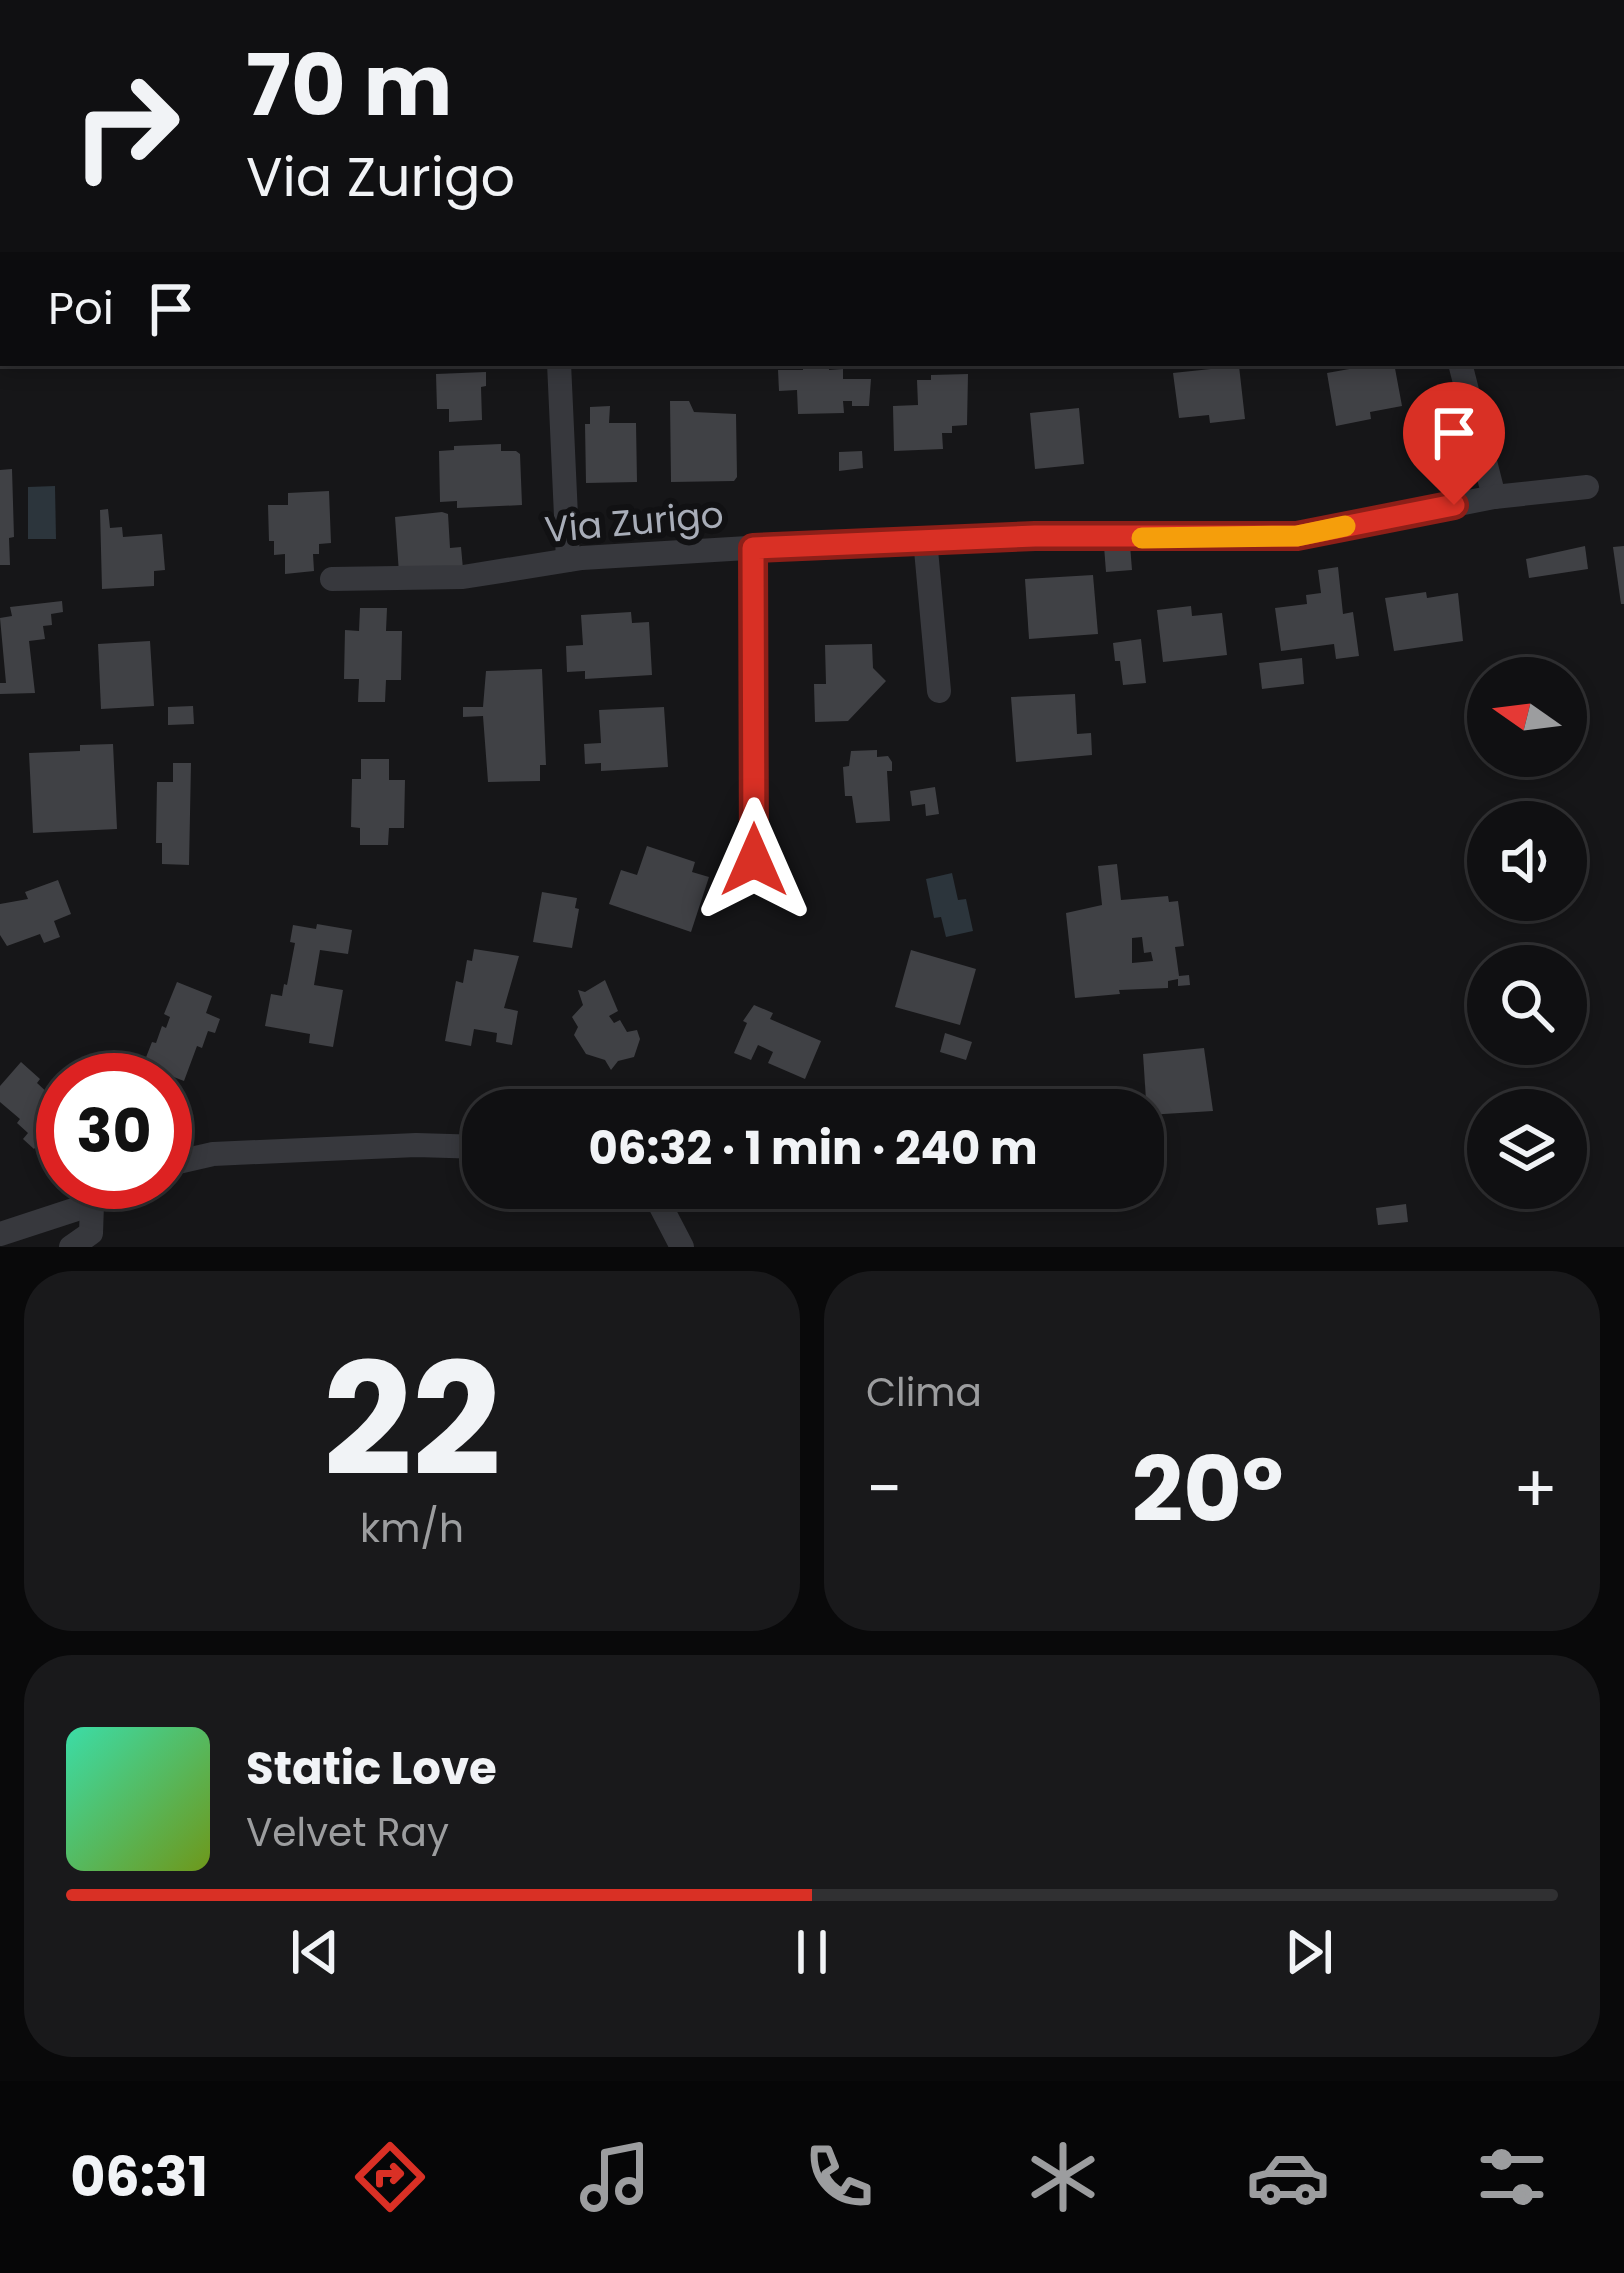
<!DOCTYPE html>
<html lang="it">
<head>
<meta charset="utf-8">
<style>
  body { margin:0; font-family:Poppins,sans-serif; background:#19191b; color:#f1f3f6; height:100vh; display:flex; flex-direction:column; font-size:45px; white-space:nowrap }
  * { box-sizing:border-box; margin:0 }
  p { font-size:39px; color:#9c9d9f }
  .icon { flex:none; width:66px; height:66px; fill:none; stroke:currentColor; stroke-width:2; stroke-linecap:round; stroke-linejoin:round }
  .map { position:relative; height:1247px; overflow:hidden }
  .drawer { display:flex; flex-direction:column; gap:24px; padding:24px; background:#09090a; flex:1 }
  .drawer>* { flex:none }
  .hud { position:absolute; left:0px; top:0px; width:1626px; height:366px; box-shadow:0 6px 18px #0003,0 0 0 3px #303032; background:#101012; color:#f1f3f6; overflow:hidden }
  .needle { width:78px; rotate:284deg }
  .buttons { position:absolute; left:1467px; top:657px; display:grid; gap:24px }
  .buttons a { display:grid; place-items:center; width:120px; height:120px; border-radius:50%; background:#101012; box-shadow:0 6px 18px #0003,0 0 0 3px #303032; font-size:60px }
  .speed { position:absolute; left:36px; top:1053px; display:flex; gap:24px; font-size:60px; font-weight:700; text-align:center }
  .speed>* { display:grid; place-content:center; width:156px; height:156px; border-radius:50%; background:#101012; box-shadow:0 6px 18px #0003,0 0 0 3px #303032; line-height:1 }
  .speed .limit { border:18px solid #d22; background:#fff; color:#111 }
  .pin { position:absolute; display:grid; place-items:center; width:102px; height:102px; color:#fff; margin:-123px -51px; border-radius:50% 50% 50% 0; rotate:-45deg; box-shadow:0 0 12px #0007 }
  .pin .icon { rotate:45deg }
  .me { position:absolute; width:132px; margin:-66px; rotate:0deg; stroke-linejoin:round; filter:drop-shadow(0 0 9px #0008) }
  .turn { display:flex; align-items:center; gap:42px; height:252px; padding:0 48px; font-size:54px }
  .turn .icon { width:156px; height:156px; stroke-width:2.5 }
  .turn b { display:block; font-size:84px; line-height:102px }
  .then { display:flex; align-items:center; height:114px; padding:0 48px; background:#0003; gap:24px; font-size:45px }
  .big { font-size:90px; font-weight:700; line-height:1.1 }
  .drawer .tile { flex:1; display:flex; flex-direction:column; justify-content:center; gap:18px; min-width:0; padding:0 42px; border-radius:48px; background:#19191b }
  .drawer .dial { align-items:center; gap:0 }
  .dial b { font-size:156px; line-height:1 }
  .song { display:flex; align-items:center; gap:36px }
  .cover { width:144px; height:144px; border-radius:18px; background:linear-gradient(135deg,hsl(160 70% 55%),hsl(80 70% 35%)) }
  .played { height:12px; border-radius:6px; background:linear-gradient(90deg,#d93025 50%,#303032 50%) }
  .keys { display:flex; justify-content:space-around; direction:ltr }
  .heat { display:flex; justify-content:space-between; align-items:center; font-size:66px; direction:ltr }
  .drawer .tiles { flex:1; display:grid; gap:24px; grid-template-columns:1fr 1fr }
  .tile:last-child { grid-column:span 2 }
  .trip { position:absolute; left:462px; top:1089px; width:702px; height:120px; border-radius:48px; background:#101012; box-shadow:0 6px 18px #0003,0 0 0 3px #303032; font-weight:700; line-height:120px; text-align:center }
  .dock { display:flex; height:192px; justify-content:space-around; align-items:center; background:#060607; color:#9c9d9f }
  .dock .icon { width:84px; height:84px }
  .dock .selected { color:#d93025 }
  .dock b { font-size:54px; color:#f1f3f6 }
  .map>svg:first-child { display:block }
</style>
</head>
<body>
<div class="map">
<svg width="1624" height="1247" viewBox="0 0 1624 1247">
  <rect width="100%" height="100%" fill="#161618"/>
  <g fill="#2c353c">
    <polygon points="55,486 56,539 28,539 28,487"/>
    <polygon points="952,873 958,900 966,899 973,931 946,937 941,917 934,918 926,879"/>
  </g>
  <g fill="#404145" fill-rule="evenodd">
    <polygon points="803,363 829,363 829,370 843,369 843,379 871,379 869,406 852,406 852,401 843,401 844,413 798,414 797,390 779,391 778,370 803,370"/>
    <polygon points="1383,363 1394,363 1402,406 1370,412 1371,419 1336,426 1327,373"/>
    <polygon points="1239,366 1245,419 1210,423 1209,415 1179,418 1173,373"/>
    <polygon points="486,372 486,386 481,387 482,420 449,422 449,409 437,409 436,374"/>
    <polygon points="968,374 967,425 952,426 952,433 942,433 943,449 894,451 893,406 918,405 917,380 931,380 931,375"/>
    <polygon points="670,401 689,401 694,412 736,414 737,477 734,481 671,482"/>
    <polygon points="610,406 609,423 636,423 637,482 586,483 585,424 590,424 590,407"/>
    <polygon points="1079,408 1084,464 1035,469 1030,413"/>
    <polygon points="501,444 501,451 516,451 520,454 522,505 457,508 457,501 440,502 439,451 454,450 454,446"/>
    <polygon points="862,451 863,468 839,471 839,452"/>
    <polygon points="12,469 14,537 9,538 10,565 0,565 0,470"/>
    <polygon points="329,491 331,543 319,544 319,554 313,554 314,571 285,574 285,554 274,555 274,541 269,541 268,505 288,505 288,493"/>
    <polygon points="108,509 110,528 122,527 123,537 162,534 165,570 154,571 154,586 102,589 100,510"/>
    <polygon points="442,512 448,514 450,548 461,547 463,569 399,573 395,517"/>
    <polygon points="1130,545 1132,570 1106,572 1104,546"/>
    <polygon points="1585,546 1588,569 1529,578 1526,559"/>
    <polygon points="1624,546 1624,604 1621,604 1613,547"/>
    <polygon points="1338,567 1343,614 1353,612 1359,656 1336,659 1334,644 1281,651 1275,608 1307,604 1306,595 1321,593 1318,570"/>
    <polygon points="1093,575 1098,634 1029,639 1025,579"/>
    <polygon points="1426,592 1427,598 1458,593 1463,641 1394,651 1385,598"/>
    <polygon points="62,601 63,612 51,614 52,625 43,626 45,639 29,641 35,693 0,694 0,683 6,683 0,618 12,616 10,607"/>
    <polygon points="1191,606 1192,616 1222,613 1227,655 1163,662 1157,610"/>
    <polygon points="360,608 387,608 386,631 402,631 401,680 386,680 385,702 358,702 359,679 344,679 345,630 359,631"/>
    <polygon points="631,612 632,623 649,622 652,675 585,679 585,671 567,672 566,646 583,645 581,615"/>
    <polygon points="1141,639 1146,683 1123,685 1120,661 1115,661 1113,643"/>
    <polygon points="150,641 154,706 101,709 98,644"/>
    <polygon points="872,644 873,668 886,681 848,721 815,722 814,684 826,684 825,645"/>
    <polygon points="1302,658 1304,684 1262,689 1259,663"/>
    <polygon points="542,669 546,765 540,765 540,781 488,782 483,716 463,717 463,707 483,707 486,671"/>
    <polygon points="1075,694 1077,734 1091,733 1092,755 1016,762 1011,697"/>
    <polygon points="193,706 194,724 168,725 168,707"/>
    <polygon points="664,707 668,767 601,771 601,763 585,764 584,744 601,743 599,710"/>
    <polygon points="113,744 117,829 33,833 29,753 80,751 80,745"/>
    <polygon points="877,750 877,757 888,756 892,762 892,771 887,771 890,821 856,823 852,796 845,796 843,767 849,766 851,751"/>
    <polygon points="361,759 389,759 389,780 405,780 404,828 389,828 388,845 360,845 360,828 351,827 352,779 361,779"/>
    <polygon points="173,763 191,763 189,865 162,864 162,843 156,843 157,782 173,782"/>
    <polygon points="935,787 939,814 926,816 925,804 912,806 910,791"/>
    <polygon points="647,846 695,862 692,872 709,877 691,932 609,904 621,870 637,875"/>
    <path d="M1117,864l4,36 47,-4 1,6 9,-1 6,45 -9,1 4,29 10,-1 1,10 -12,1v-7l-10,2v7l-49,2 1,4 -45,4 -9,-85 36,-8 -4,-39zM1142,937l2,16 7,-1 2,9 -21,2v-25z"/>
    <polygon points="58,880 71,914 54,921 60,937 44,943 40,934 7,946 0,935 0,904 28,899 25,892"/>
    <polygon points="542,892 577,898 575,908 579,909 572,948 533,942"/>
    <polygon points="317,924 352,930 348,954 320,950 314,985 343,990 333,1047 309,1043 310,1034 265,1026 271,994 282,996 284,984 287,985 295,943 290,942 293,925 316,929"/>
    <polygon points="474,949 519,956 504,1008 518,1011 512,1045 496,1042 497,1033 474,1029 471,1046 445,1041 456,981 463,983 467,960 472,961"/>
    <polygon points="911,950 976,969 960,1025 895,1007"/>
    <polygon points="605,980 618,1011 609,1016 614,1023 620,1020 627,1032 637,1030 640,1039 634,1057 618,1061 611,1070 605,1060 586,1054 574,1035 578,1027 572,1017 583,1005 578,990 585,992"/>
    <polygon points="177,982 212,996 206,1013 220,1019 215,1033 208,1031 202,1048 197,1046 184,1081 143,1065 152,1042 156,1043 162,1026 166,1028 170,1017 164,1014"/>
    <polygon points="754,1005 773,1013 770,1019 821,1041 805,1079 768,1063 773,1052 758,1045 751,1060 734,1053 747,1023 743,1021"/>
    <polygon points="945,1033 972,1042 966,1060 940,1052"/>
    <polygon points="1204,1048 1213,1111 1147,1115 1143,1054"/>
    <polygon points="21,1062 40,1079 37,1083 50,1095 47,1099 56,1106 63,1098 63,1153 45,1137 34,1149 23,1139 28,1133 17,1123 20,1119 0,1102 0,1086"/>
    <polygon points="774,1188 851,1188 852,1193 777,1207"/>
    <polygon points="1406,1204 1408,1222 1378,1225 1376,1208"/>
  </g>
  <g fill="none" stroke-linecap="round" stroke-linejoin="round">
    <g stroke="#37383d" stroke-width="24">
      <polyline points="544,0 544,3"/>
      <polyline points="1369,0 1370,3"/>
      <polyline points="105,3 111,0"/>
      <polyline points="0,51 3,50"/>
      <polyline points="1623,132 1624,132"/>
      <polyline points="559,363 568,560"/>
      <polyline points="1460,363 1494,497"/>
      <polyline points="925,539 939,691"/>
      <polyline points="753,547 754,859"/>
      <polyline points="332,579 463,577 582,558 881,540 1297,536 1494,497 1587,487"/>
      <polyline points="165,1165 213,1154 416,1145 483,1147"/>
      <polyline points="640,1188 657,1199 682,1247"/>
      <polyline points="0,1234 92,1204 124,1182"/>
      <polyline points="71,1247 91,1233 92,1204"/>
    </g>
  </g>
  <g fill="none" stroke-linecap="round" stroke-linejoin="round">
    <g stroke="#8d1f18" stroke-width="30">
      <polyline id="route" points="754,860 753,548 1035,536 1297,536 1454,505"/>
    </g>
    <use href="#route" stroke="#d93025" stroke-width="21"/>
    <polyline stroke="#f59e0b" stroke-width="21" points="1142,538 1297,536 1345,526"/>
  </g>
  <g text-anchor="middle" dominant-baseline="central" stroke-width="12" stroke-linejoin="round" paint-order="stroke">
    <g font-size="36" fill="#a8adb8" stroke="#111113">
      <text transform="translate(634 522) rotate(-5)">Via Zurigo</text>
    </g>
  </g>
</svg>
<div class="buttons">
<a><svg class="needle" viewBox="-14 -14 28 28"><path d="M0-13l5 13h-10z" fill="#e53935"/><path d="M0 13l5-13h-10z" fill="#9c9d9f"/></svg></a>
<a><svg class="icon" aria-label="sound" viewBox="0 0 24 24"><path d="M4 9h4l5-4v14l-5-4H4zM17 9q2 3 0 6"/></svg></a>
<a><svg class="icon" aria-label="search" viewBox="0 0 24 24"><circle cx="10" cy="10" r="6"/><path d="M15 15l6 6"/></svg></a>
<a><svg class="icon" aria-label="layers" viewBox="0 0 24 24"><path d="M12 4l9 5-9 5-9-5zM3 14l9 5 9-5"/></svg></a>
</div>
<div class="speed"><div class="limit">30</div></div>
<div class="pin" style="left:1454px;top:505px;background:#d93025"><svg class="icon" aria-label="arrive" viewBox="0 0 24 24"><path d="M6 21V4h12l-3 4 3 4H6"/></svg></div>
<svg class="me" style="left:754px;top:860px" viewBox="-20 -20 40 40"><path d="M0-17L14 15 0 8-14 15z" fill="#d93025" stroke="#fff" stroke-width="4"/></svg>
<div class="trip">06:32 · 1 min · 240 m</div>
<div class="hud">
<div class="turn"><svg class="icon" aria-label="right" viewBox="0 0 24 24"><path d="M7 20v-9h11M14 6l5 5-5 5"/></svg><div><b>70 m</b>Via Zurigo</div></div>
<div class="then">Poi<svg class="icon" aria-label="arrive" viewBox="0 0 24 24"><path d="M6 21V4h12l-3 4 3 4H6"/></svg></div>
</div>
</div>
<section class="drawer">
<div class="tiles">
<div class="tile dial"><b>22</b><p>km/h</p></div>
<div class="tile"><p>Clima</p>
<div class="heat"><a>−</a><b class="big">20°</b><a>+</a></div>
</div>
<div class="tile">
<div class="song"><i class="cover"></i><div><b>Static Love</b><p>Velvet Ray</p></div></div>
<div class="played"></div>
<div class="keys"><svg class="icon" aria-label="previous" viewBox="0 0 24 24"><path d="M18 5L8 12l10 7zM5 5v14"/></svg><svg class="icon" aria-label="pause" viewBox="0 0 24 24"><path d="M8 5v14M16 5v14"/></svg><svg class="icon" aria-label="next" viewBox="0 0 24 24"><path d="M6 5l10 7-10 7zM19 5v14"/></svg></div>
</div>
</div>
</section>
<nav class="dock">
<b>06:31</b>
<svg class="icon selected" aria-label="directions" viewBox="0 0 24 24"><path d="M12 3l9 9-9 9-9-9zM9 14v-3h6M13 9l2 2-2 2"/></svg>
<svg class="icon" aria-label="music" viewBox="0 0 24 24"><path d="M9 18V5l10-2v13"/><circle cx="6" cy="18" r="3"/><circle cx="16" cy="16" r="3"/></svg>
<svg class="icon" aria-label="phone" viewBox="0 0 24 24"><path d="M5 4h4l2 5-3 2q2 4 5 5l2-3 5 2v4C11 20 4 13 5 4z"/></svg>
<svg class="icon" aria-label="climate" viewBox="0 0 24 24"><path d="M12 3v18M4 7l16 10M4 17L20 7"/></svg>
<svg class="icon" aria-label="car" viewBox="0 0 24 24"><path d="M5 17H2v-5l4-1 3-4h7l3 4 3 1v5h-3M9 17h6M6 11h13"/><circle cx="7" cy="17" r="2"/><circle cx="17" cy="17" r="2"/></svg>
<svg class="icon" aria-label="filters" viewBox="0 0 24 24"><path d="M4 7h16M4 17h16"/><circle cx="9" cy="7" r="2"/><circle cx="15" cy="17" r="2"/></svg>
</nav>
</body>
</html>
